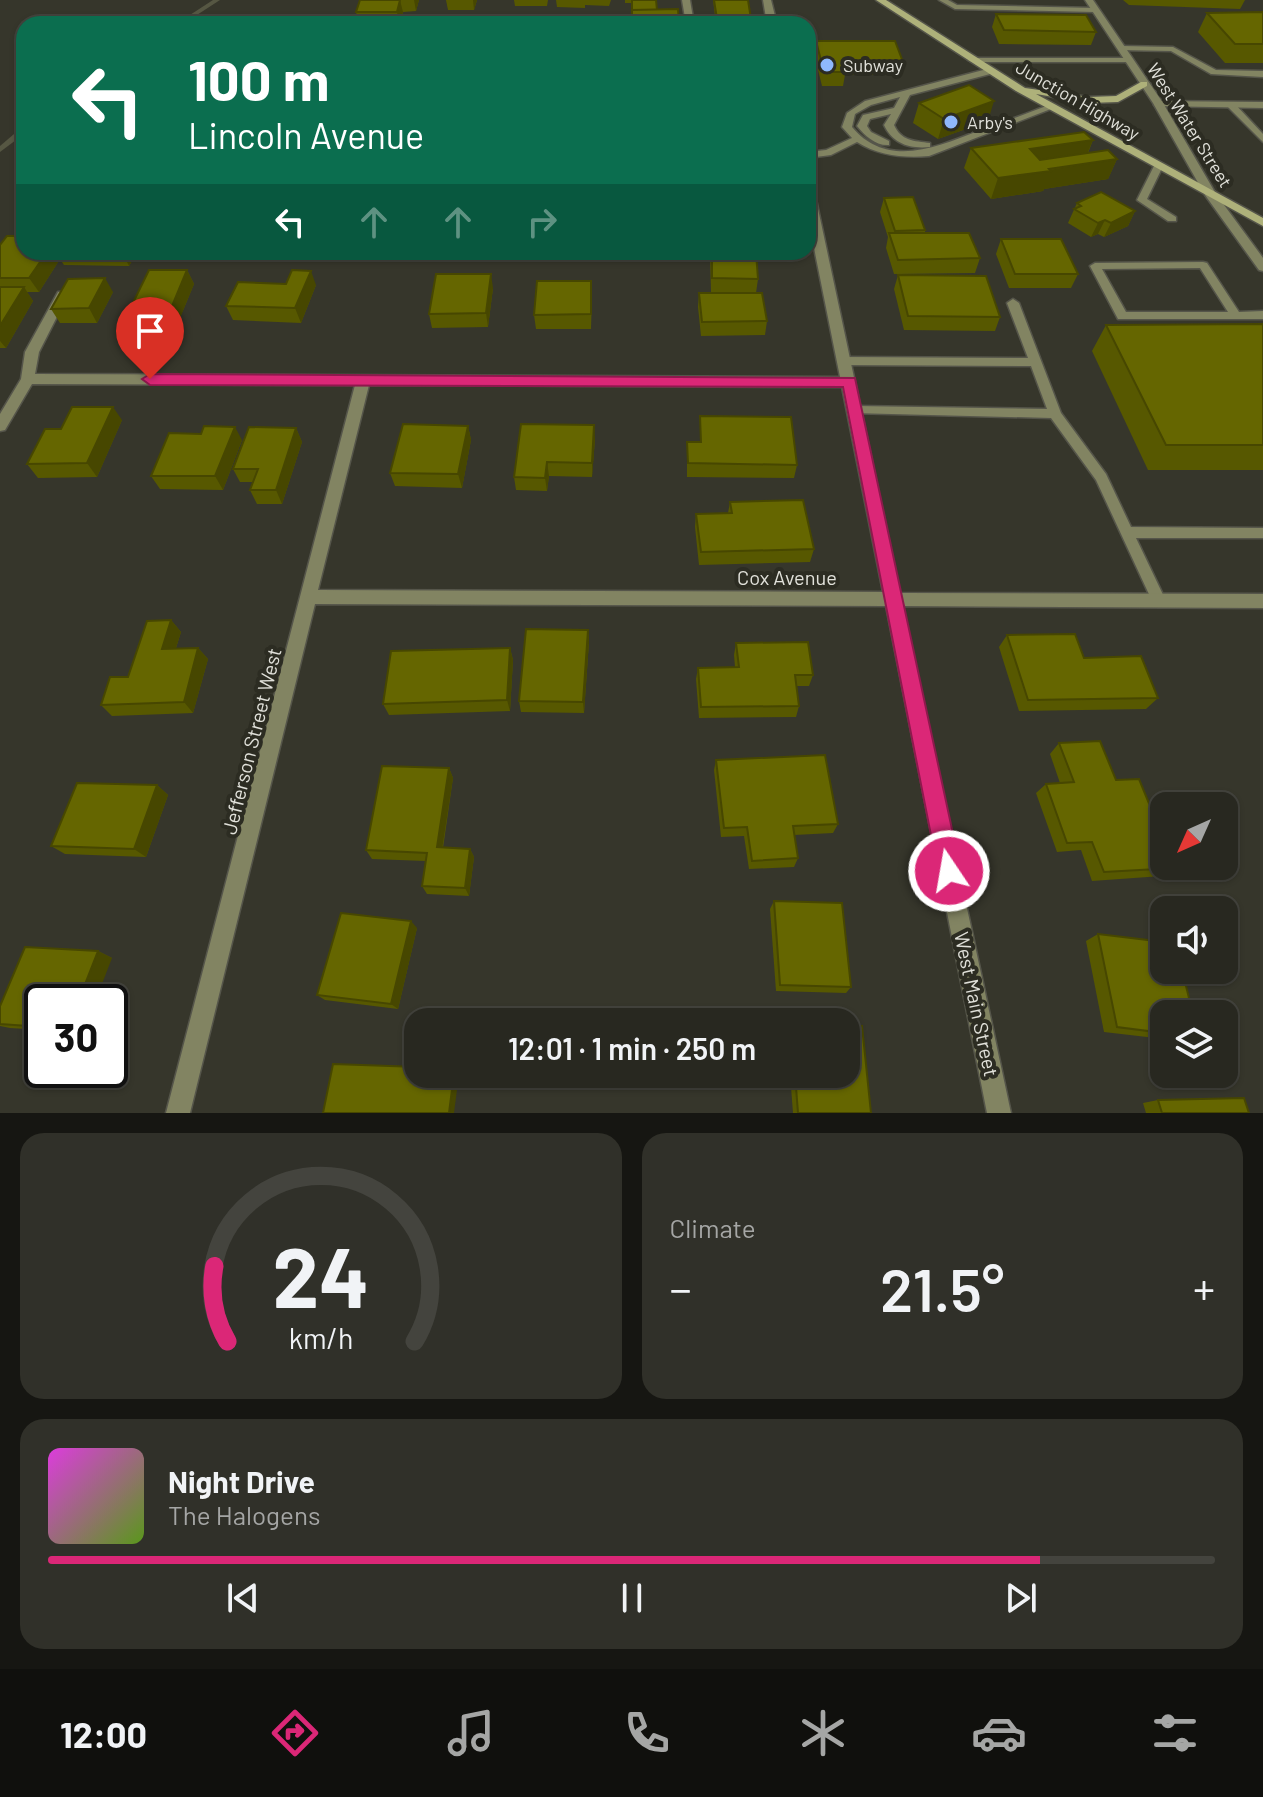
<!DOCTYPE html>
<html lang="en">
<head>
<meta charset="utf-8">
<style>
  body { margin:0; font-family:Barlow,sans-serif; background:#303029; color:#f1f3f6; height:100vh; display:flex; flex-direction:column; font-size:30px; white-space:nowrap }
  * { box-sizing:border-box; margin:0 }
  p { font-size:26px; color:#a5a6a5 }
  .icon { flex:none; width:44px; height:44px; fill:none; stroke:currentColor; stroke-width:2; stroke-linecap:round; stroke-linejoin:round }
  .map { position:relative; height:1113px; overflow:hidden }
  .drawer { display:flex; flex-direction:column; gap:20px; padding:20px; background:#161612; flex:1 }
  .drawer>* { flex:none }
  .top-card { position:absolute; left:16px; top:16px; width:800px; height:244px; border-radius:24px; box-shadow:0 2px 6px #0004,0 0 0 2px #44443e; background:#0b6e4f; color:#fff; overflow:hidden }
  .needle { width:52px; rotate:225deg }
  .buttons { position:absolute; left:1150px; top:792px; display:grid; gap:16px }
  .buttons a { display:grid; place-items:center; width:88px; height:88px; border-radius:16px; background:#282820; box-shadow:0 2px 6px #0004,0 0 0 2px #44443e; font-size:40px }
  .speed { position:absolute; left:24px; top:984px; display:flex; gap:16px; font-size:40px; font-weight:700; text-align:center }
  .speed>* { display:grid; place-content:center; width:104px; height:104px; border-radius:50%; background:#282820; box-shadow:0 2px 6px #0004,0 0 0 2px #44443e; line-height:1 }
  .speed .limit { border:4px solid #111; border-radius:12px; background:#fff; color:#111 }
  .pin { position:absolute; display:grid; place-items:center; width:68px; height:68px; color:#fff; margin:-82px -34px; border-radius:50% 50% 50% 0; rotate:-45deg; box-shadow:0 0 8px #0007 }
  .pin .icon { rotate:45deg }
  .me { position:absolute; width:88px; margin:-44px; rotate:348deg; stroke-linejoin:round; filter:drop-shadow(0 0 6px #0008) }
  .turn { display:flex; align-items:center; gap:28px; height:168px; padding:0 40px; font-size:36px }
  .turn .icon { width:104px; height:104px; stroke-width:2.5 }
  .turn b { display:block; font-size:56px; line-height:68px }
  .lanes { display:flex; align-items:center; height:76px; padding:0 40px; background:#0003; justify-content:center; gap:40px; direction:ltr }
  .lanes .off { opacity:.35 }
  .big { font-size:60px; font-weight:600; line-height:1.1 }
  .drawer .card { flex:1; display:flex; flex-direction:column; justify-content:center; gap:12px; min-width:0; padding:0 28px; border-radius:24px; background:#303029 }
  .drawer .dial { align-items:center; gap:0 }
  .dial svg { height:208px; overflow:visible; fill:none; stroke:#44443e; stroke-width:7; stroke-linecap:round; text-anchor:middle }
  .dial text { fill:#f1f3f6; stroke:none }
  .song { display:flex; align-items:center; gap:24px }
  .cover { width:96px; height:96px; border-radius:12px; background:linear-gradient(135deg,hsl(300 70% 55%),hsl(90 70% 35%)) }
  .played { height:8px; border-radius:4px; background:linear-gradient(90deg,#db2777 85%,#44443e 85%) }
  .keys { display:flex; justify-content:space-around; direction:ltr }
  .heat { display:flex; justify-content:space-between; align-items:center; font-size:44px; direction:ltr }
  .drawer .tiles { flex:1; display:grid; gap:20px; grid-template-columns:1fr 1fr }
  .card:last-child { grid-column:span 2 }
  .trip { position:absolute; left:404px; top:1008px; width:456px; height:80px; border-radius:24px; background:#282820; box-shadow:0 2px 6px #0004,0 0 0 2px #44443e; font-weight:600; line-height:80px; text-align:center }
  .tab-bar { display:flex; height:128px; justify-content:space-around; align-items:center; background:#10100d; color:#a5a6a5 }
  .tab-bar .icon { width:56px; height:56px }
  .tab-bar .active { color:#db2777 }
  .tab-bar b { font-size:36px; color:#f1f3f6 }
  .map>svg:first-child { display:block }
</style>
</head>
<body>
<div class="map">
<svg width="1263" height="1113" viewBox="0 0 1263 1113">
  <rect width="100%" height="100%" fill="#36362b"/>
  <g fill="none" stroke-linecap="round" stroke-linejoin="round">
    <g fill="#565743" fill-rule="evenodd">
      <polygon points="213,0 220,0 183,24 176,24"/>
      <polygon points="21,128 24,128 24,134 0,152 0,146"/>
    </g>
    <g stroke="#55554a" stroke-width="3">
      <g id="service">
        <polygon points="682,0 690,0 694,24 686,24"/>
        <polygon points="939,0 948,0 957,5 1095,8 1099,10 1095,12 955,9"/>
        <polygon points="1122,46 1173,47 1216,70 1263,71 1263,77 1211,74 1171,51 1119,50 1118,48"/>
        <polygon points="969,58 1129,58 1133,60 1129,62 972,62 968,60"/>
        <path d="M991,68l4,3 -1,2 -84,22 -16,30c7,16 20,16 36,18v4c-20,2 -37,-3 -46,-22l7,-11 -21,5 -3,7 4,6 18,9v4c-13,1 -24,-9 -32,-19l6,-11 31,-7 6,-11 -29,8 -16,9 -3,13c35,42 85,20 126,4 24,-8 47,-17 71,-26l7,2 -127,49c-25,2 -50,0 -72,-14l-26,13 -23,3v-6l18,-2 26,-12 -10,-11 5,-14 18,-12z"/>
        <polygon points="1228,103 1234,103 1263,134 1263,142 1228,107"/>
        <polygon points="1155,164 1163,166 1147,199 1176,217 1176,221 1168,221 1137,200"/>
        <path d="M1203,262l4,1 32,49 24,-1v8h-145l-28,-53 5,-3zM1200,268l28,44h-102l-24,-43z"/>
        <polygon points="1013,299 1019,303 1061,413 1106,474 1131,527 1263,528 1263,538 1136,538 1166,601 1164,605 1159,607 1154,605 1096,480 1051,418 852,413 850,410 856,406 1047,409 1031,366 845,365 839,361 845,357 1028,358 1007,303"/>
      </g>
    </g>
    <g stroke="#55554a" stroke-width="3">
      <g id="minor">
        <polygon points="763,0 771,0 777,24 767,24"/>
        <polygon points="1154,101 1263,102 1263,108 1158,106 1154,105"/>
        <path d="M808,187l6,3 86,403 363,1v14l-361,-2 109,507h-24l-101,-507 -571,-2 -125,509h-24l189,-728 -323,-1 -27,46 -5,1v-17l21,-35 4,-27 33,-60h8l2,3 -29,57 -4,22 805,3 -32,-159zM369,385l473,2 41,205 -565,-2z"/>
      </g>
    </g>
    <g stroke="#55554a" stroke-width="3">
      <polygon id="tertiary" points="1085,0 1093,0 1163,103 1216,194 1263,258 1263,271 1259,270 1205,195 1153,103"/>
    </g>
    <g stroke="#55554a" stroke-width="3">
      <polygon id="secondary" points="876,0 886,0 1025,88 1089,97 1116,96 1141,82 1147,82 1147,86 1118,102 1089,103 1036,94 1263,218 1263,226 1016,91"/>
    </g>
    <use href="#service" fill="#828462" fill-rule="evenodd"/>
    <use href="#minor" fill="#828462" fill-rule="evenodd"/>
    <use href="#tertiary" fill="#828462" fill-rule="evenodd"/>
    <use href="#secondary" fill="#aeb17a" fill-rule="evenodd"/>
  </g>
  <g fill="#575800">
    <polygon points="360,0 419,0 416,11 403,12 400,24 359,24 356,12"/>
    <polygon points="446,0 477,0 474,10 448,10"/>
    <polygon points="514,0 548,0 547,6 515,6"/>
    <polygon points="556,0 611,0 609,6 585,5 585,8 557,7"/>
    <polygon points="625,0 656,0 657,10 678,9 679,24 632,24 632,3 625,3"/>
    <polygon points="713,0 748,0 751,19 751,24 716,24"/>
    <polygon points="1123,0 1245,0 1240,9 1129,5"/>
    <polygon points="1263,12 1263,63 1225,63 1198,32 1207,13"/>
    <polygon points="996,14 1096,32 1091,45 999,44 992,27"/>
    <polygon points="816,41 903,62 900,75 845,75 843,86 822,86 814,54"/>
    <polygon points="919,103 988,121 938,139 913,123"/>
    <polygon points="1093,140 1088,153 1117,159 1108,179 1044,189 1043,191 991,199 964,168 971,148"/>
    <polygon points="884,198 925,230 925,233 980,258 975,273 894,274 886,248 888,237 880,212"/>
    <polygon points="1077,203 1135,211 1128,226 1104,237 1098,234 1091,237 1068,223"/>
    <polygon points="1001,239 1078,274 1071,288 1009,288 996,254"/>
    <polygon points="0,245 24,252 137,252 129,266 64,265 60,259 39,292 27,292 33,301 6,348 0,348"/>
    <polygon points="710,252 756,252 758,279 756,293 767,321 765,335 701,336 698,307 699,293 736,293 711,292"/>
    <polygon points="187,270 194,284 177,325 137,325 129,311"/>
    <polygon points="898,275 1000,317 995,331 904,330 894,289"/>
    <polygon points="316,285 301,323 233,320 226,306"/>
    <polygon points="493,288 488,327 432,328 429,314"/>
    <polygon points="113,292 97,323 60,323 51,309"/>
    <polygon points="592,295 591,329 536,329 534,315"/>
    <polygon points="1263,324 1263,470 1148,470 1092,351 1106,325"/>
    <polygon points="700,416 797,465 794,478 687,477 687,442 700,442"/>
    <polygon points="122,420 97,477 38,478 27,464 61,429"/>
    <polygon points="468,426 471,440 462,488 395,486 390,473"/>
    <polygon points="296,428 302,442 282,504 257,504 250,490 253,482 240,482 233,469"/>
    <polygon points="595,439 592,477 549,476 547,491 516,490 514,477"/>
    <polygon points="242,440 223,490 160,489 151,476"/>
    <polygon points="730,502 814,549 810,562 699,565 695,527 696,514 728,513"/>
    <polygon points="171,620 181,632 176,648 198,648 208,659 193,713 112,716 101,705 128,677"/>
    <polygon points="588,630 589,642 584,713 521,712 519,701"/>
    <polygon points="1007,635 1084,658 1158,698 1146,709 1019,711 999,647"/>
    <polygon points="736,643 813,675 809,686 797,686 799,706 796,717 699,718 696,679 698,668 735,667 734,655"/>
    <polygon points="510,648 513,660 510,711 389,715 383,704"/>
    <polygon points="1059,743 1116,780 1175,868 1162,876 1092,881 1081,850 1057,852 1036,793 1046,784 1060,783 1050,754"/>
    <polygon points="716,760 838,824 833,833 794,835 798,858 794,867 749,869 744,836 721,837 714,770"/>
    <polygon points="449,768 453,778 443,848 470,849 474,857 469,896 427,894 422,886 426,861 372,859 366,850"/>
    <polygon points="157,785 168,795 146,857 65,854 51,846"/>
    <polygon points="774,901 851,987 846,993 776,991 770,909"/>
    <polygon points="417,928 398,1009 325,1000 317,995"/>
    <polygon points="1098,934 1164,1014 1164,1039 1104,1032 1086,941"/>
    <polygon points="98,951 112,958 42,1002 42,1030 10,1028 0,1026 0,1006"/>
    <polygon points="790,1074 846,1074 871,1113 793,1113"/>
    <polygon points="1158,1100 1249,1113 1146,1113 1143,1103"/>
  </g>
  <g fill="#474700">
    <polygon points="400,0 403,12 399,24 397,12"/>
    <polygon points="414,0 419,0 416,11"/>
    <polygon points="473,0 477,0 474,10"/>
    <polygon points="994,101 988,121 938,139 944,119"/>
    <polygon points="1093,140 1084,161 1022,170 1030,149"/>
    <polygon points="1117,159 1108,179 1044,189 1043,191 991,199 998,178"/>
    <polygon points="1135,211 1128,226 1104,237 1111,223"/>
    <polygon points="1105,220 1098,234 1091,237 1098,223"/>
    <polygon points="47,252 56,252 60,259 39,292 29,278"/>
    <polygon points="122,252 137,252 129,266"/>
    <polygon points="187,270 194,284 177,325 170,311"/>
    <polygon points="311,271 316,285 301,323 295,308"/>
    <polygon points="491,274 493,288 488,327 486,313"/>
    <polygon points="105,278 113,292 97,323 89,308"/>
    <polygon points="24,287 33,301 6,348 0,341 0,326"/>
    <polygon points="113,407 122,420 97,477 87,463"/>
    <polygon points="594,425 595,439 592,477 592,463"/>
    <polygon points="468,426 471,440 462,488 458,474"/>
    <polygon points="235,427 242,440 223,490 215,476"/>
    <polygon points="296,428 302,442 282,504 276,490"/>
    <polygon points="547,462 549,476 547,491 545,478"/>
    <polygon points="171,620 181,632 172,660 162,649"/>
    <polygon points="588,630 589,642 584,713 583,702"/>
    <polygon points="198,648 208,659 193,713 184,702"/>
    <polygon points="510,648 513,660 510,711 507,700"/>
    <polygon points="449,768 453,778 441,856 437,847"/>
    <polygon points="157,785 168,795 146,857 134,849"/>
    <polygon points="470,849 474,857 469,896 465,888"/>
    <polygon points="411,921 417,928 398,1009 391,1004"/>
    <polygon points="98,951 112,958 95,1002 78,1002"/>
    <polygon points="454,1074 459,1074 454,1113 449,1113"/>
  </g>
  <g fill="#656600" stroke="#474700" stroke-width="2">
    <polygon points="360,0 400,0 397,12 356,12"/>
    <polygon points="632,0 656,0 657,10 632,10 632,16"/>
    <polygon points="714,0 748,0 751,19 717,19"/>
    <polygon points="678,9 679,23 632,23 632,10"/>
    <polygon points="1263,12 1263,44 1235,44 1207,13"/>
    <polygon points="996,14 1086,15 1096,32 1004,30"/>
    <polygon points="816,41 895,41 903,62 843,62 845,72 824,72"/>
    <polygon points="969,85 994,101 944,119 919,103"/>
    <polygon points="1084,132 1093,140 1030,149 1040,160 1108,150 1117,159 1049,169 1051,171 998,178 971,148"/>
    <polygon points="1101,192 1135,211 1111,223 1105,220 1098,223 1074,209 1081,206 1077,203"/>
    <polygon points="913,197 925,230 895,231 884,198"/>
    <polygon points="889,233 969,233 980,258 898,260"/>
    <polygon points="7,236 24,236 24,252 47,252 29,278 0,278 0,245"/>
    <polygon points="1001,239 1061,239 1078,274 1015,274"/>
    <polygon points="712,252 756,252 758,279 712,278"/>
    <polygon points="149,270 187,270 170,311 129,311"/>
    <polygon points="292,270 311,271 295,308 226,306 238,282 286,284"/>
    <polygon points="436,274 491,274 486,313 429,314"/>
    <polygon points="898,275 986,276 1000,317 908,316"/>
    <polygon points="105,278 89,308 51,309 68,279"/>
    <polygon points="537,281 591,281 591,314 534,315"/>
    <polygon points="0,287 24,287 0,326"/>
    <polygon points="699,293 762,293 767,321 702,322"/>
    <polygon points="1263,324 1263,445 1166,445 1106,325"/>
    <polygon points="72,407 113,407 87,463 27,464 45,429 61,429"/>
    <polygon points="700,416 791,417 797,465 688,463 687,442 701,442"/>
    <polygon points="403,424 468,426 458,474 390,473"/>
    <polygon points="521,424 594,425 592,463 547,462 545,478 514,477"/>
    <polygon points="204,426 235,427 215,476 151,476 169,433 201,434"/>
    <polygon points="249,427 296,428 276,490 250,490 258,469 233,469"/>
    <polygon points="803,500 814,549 701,552 696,514 732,513 730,502"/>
    <polygon points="171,620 162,649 198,648 184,702 101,705 110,677 128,677 147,621"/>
    <polygon points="526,629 588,630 583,702 519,701"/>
    <polygon points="1075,634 1084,658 1141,656 1158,698 1028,700 1007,635"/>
    <polygon points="808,642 813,675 795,675 799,706 701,707 698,668 739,667 736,643"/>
    <polygon points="510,648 507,700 383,704 391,651"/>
    <polygon points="1100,741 1116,780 1139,779 1164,840 1164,866 1175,866 1175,868 1104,872 1092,842 1067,843 1046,784 1074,782 1059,743"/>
    <polygon points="825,755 838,824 793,826 798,858 752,861 747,827 724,828 716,760"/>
    <polygon points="382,766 449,768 437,847 470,849 465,888 422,886 427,853 366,850"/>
    <polygon points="77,783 157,785 134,849 51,846"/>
    <polygon points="774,901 842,903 851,987 780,985"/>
    <polygon points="341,913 411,921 391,1004 317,995"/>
    <polygon points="1098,934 1164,942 1164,970 1182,970 1193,1014 1164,1014 1164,1033 1117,1027"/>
    <polygon points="25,947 98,951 78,1002 42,1002 42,1027 0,1024 0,1006"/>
    <polygon points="846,1026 862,1026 871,1113 798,1113 795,1074 846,1074"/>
    <polygon points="333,1064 418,1067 418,1074 454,1074 449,1113 323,1113"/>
    <polygon points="1244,1098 1249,1113 1162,1113 1158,1100"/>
  </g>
  <polygon fill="#db2777" stroke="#8e194d" stroke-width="2" points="150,374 855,378 961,871 957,879 949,883 941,879 938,871 843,387 150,385 142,379"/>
  <g fill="#8fb8fd" stroke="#2c2c22" stroke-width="3">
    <circle cx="827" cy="65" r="8"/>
    <circle cx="951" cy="122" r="8"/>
  </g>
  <g text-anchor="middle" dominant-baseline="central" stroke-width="8" stroke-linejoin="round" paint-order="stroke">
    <g font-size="18" fill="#e1e1da" stroke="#2c2c22" text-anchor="start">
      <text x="843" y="65">Subway</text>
      <text x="967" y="122">Arby's</text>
    </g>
    <g font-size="18" fill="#e1e1da" stroke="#2c2c22">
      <text transform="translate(1078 100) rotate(30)">Junction Highway</text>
      <text transform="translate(1190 125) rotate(58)">West Water Street</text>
    </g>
    <g font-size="20" fill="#e1e1da" stroke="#2c2c22">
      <text x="787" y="577">Cox Avenue</text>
      <text transform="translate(251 741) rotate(-76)">Jefferson Street West</text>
      <text transform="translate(977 1004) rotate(78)">West Main Street</text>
    </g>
  </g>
</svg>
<div class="buttons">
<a><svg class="needle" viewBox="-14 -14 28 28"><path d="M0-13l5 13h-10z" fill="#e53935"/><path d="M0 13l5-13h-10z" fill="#a5a6a5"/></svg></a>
<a><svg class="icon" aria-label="sound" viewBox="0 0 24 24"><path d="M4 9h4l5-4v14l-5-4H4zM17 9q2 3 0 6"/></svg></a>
<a><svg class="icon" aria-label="layers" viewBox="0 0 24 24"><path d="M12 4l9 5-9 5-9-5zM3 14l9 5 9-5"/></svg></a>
</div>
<div class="speed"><div class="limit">30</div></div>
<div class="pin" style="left:150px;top:379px;background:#d93025"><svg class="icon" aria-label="arrive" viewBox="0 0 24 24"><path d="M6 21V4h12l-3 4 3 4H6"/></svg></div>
<svg class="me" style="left:949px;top:871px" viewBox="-20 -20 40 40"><circle r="17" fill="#db2777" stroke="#fff" stroke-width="3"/><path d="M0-11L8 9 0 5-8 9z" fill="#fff"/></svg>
<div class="trip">12:01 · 1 min · 250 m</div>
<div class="top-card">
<div class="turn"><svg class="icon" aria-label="left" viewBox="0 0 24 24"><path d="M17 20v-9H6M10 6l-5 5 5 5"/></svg><div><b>100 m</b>Lincoln Avenue</div></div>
<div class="lanes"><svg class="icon" aria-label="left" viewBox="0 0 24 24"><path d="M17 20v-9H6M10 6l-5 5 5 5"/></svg><svg class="icon off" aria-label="ahead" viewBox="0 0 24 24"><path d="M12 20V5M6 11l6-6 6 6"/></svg><svg class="icon off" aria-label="ahead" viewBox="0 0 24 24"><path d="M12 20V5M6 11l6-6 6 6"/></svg><svg class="icon off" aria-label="right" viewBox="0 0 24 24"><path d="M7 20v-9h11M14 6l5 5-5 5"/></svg></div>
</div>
</div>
<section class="drawer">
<div class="tiles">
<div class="card dial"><svg viewBox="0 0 100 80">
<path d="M14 69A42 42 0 1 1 86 69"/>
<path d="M14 69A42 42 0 0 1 9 40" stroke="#db2777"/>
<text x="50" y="56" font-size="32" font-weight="700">24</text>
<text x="50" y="72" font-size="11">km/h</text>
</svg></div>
<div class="card"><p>Climate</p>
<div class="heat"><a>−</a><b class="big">21.5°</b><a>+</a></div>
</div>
<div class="card">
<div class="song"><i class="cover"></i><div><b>Night Drive</b><p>The Halogens</p></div></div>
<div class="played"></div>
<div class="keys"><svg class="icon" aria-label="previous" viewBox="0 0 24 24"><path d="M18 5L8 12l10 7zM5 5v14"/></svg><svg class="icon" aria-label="pause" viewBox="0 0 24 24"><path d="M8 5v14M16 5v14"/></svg><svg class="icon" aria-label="next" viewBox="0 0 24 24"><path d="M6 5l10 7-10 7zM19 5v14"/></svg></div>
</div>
</div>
</section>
<nav class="tab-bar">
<b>12:00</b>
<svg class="icon active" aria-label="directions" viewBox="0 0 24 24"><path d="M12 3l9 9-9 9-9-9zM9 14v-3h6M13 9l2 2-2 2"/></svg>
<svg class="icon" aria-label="music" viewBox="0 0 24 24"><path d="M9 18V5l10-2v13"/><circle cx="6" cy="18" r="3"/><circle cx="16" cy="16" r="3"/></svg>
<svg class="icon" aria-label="phone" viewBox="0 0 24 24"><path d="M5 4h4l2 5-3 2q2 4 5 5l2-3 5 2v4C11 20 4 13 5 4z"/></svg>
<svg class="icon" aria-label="climate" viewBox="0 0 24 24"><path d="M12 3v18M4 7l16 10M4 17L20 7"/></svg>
<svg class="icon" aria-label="car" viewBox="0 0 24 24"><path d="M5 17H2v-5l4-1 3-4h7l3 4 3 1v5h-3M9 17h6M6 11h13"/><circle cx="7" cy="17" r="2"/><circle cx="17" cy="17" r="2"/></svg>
<svg class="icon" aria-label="filters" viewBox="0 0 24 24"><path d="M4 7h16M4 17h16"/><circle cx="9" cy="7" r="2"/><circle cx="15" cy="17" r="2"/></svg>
</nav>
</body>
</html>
